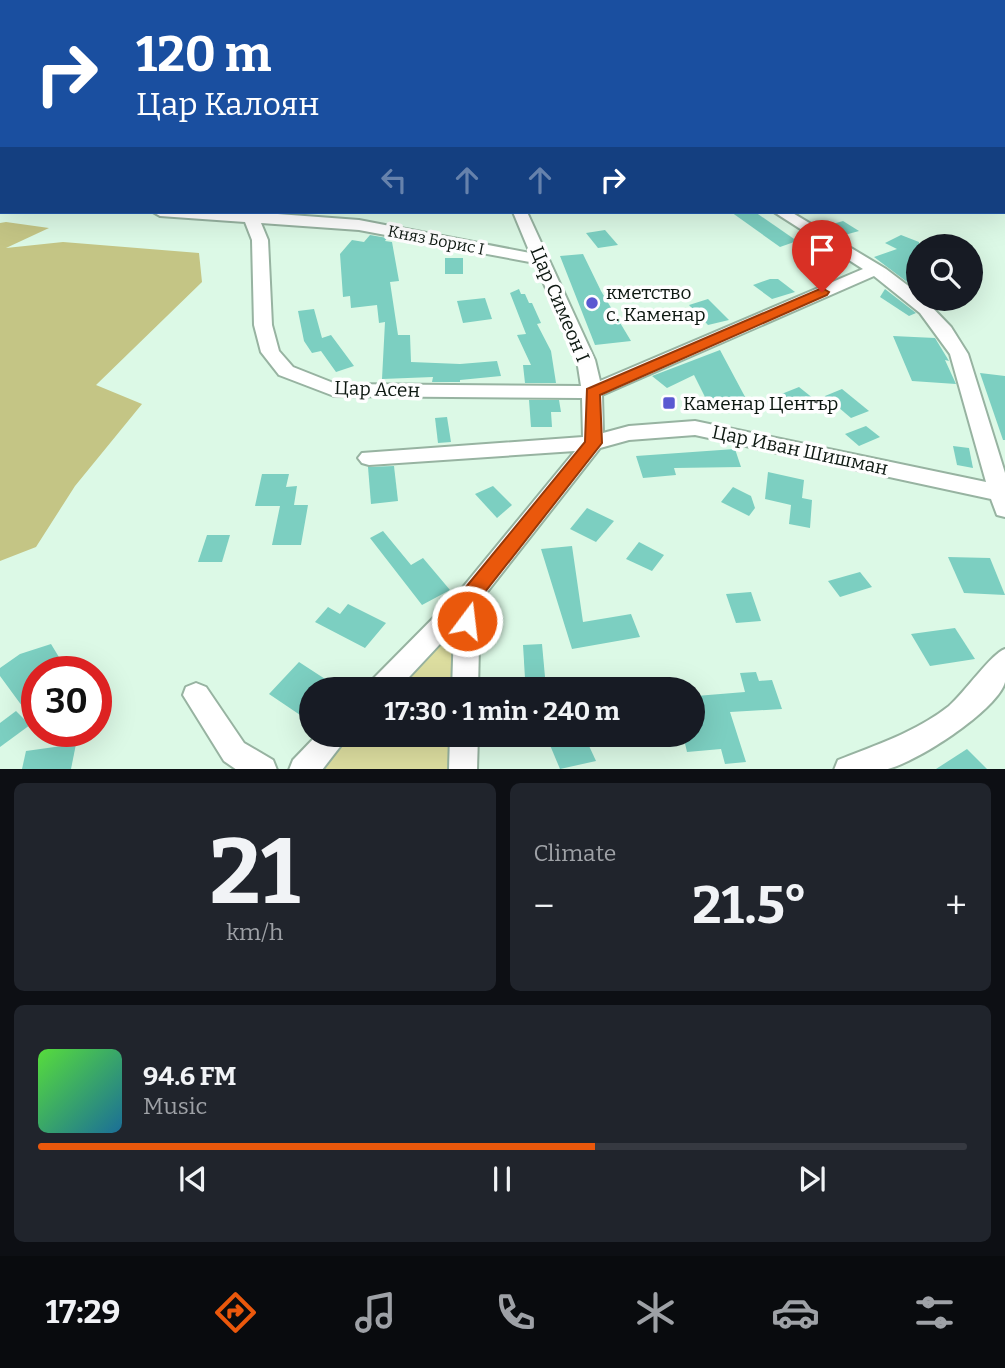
<!DOCTYPE html>
<html lang="en">
<head>
<meta charset="utf-8">
<style>
  body { margin:0; font-family:Bitter,serif; background:#20242c; color:#f1f3f6; height:100vh; display:flex; flex-direction:column; font-size:26px; white-space:nowrap }
  * { box-sizing:border-box; margin:0 }
  p { font-size:23px; color:#9ea1a6 }
  .icon { flex:none; width:38px; height:38px; fill:none; stroke:currentColor; stroke-width:2; stroke-linecap:round; stroke-linejoin:round }
  .map { position:relative; height:769px; overflow:hidden }
  .drawer { display:flex; flex-direction:column; gap:14px; padding:14px; background:#0d0f14; flex:1 }
  .drawer>* { flex:none }
  .hud { position:absolute; left:0px; top:0px; width:1006px; height:214px; box-shadow:0 7px 28px #0002; background:#1a4fa0; color:#fff; overflow:hidden }
  .fabs { position:absolute; left:906px; top:234px; display:grid; gap:14px }
  .fabs a { display:grid; place-items:center; width:77px; height:77px; border-radius:50%; background:#171b24; box-shadow:0 7px 28px #0002; font-size:35px }
  .speed { position:absolute; left:21px; top:656px; display:flex; gap:14px; font-size:35px; font-weight:700; text-align:center }
  .speed>* { display:grid; place-content:center; width:91px; height:91px; border-radius:50%; background:#171b24; box-shadow:0 7px 28px #0002; line-height:1 }
  .speed .limit { border:10px solid #d22; background:#fff; color:#111 }
  .pin { position:absolute; display:grid; place-items:center; width:60px; height:60px; color:#fff; margin:-72px -30px; border-radius:50% 50% 50% 0; rotate:-45deg; box-shadow:0 0 7px #0007 }
  .pin .icon { rotate:45deg }
  .me { position:absolute; width:77px; margin:-38px; rotate:15deg; stroke-linejoin:round; filter:drop-shadow(0 0 5px #0008) }
  .turn { display:flex; align-items:center; gap:24px; height:147px; padding:0 21px; font-size:32px }
  .turn .icon { width:91px; height:91px; stroke-width:2.5 }
  .turn b { display:block; font-size:49px; line-height:60px }
  .lanes { display:flex; align-items:center; height:66px; padding:0 21px; background:#0003; justify-content:center; gap:35px; direction:ltr }
  .lanes .off { opacity:.35 }
  .big { font-size:52px; font-weight:700; line-height:1.1 }
  .drawer .widget { flex:1; display:flex; flex-direction:column; justify-content:center; gap:10px; min-width:0; padding:0 24px; border-radius:10px; background:#20242c }
  .drawer .dial { align-items:center; gap:0 }
  .dial b { font-size:91px; line-height:1 }
  .song { display:flex; align-items:center; gap:21px }
  .cover { width:84px; height:84px; border-radius:10px; background:linear-gradient(135deg,hsl(110 70% 55%),hsl(200 70% 35%)) }
  .played { height:7px; border-radius:4px; background:linear-gradient(90deg,#ea580c 60%,#363941 60%) }
  .keys { display:flex; justify-content:space-around; direction:ltr }
  .heat { display:flex; justify-content:space-between; align-items:center; font-size:38px; direction:ltr }
  .drawer .tiles { flex:1; display:grid; gap:14px; grid-template-columns:1fr 1fr }
  .widget:last-child { grid-column:span 2 }
  .trip { position:absolute; left:299px; top:677px; width:406px; height:70px; border-radius:35px; background:#171b24; box-shadow:0 7px 28px #0002; font-weight:700; line-height:70px; text-align:center }
  .tabs { display:flex; height:112px; justify-content:space-around; align-items:center; background:#090b0e; color:#9ea1a6 }
  .tabs .icon { width:49px; height:49px }
  .tabs .current { color:#ea580c }
  .tabs b { font-size:32px; color:#f1f3f6 }
  .map>svg:first-child { display:block }
</style>
</head>
<body>
<div class="map">
<svg width="1005" height="770" viewBox="0 0 1005 770">
  <rect width="100%" height="100%" fill="#dcf9e6"/>
  <g fill="#dddea0">
    <polygon points="0,0 520,0 525,2 2,2 0,97"/>
    <polygon points="454,627 452,689 395,689"/>
    <polygon points="351,735 450,735 448,769 320,770"/>
  </g>
  <polygon fill="#c4c585" points="6,222 49,228 6,248 63,242 199,253 202,282 96,385 142,404 75,486 36,547 0,561 0,223"/>
  <g fill="#7ccfc1">
    <polygon points="731,212 755,212 797,241 780,247"/>
    <polygon points="843,221 859,231 841,236 826,226"/>
    <polygon points="605,230 618,245 598,248 586,233"/>
    <polygon points="370,235 387,238 385,241 392,242 399,281 390,282 398,335 410,335 411,362 460,364 497,361 501,376 460,380 460,382 432,382 433,377 382,379 385,322 379,323 377,305 351,308 350,296 343,297 340,254 352,240 364,242"/>
    <polygon points="901,235 919,242 919,291 874,257 897,249 885,243"/>
    <polygon points="583,254 601,291 631,341 595,345 560,256"/>
    <rect x="445" y="258" width="18" height="16"/>
    <polygon points="770,279 778,279 795,292 772,299 753,285"/>
    <polygon points="519,289 521,294 525,294 529,303 532,303 541,323 537,324 551,351 556,383 525,383 523,365 531,365 517,335 526,334 510,293"/>
    <polygon points="885,289 916,313 909,316 880,297"/>
    <polygon points="485,298 492,319 463,323 457,301"/>
    <polygon points="708,299 729,320 708,325 689,305"/>
    <polygon points="314,309 322,338 331,335 354,366 336,372 321,351 312,353 304,341 298,311"/>
    <polygon points="893,336 935,338 949,361 945,360 956,384 912,381"/>
    <polygon points="720,350 751,408 719,411 714,400 707,401 694,375 667,388 652,376"/>
    <polygon points="980,373 1005,376 1005,440 1003,440"/>
    <polygon points="799,387 814,399 794,408 779,395"/>
    <polygon points="842,389 869,411 851,418 825,396"/>
    <polygon points="529,400 559,400 561,412 551,412 552,427 531,427"/>
    <polygon points="447,417 451,442 438,443 435,418"/>
    <polygon points="866,426 880,437 859,446 845,434"/>
    <polygon points="953,446 969,448 973,468 957,465"/>
    <polygon points="735,449 741,467 674,468 676,475 643,478 636,456"/>
    <polygon points="394,466 398,501 371,504 368,467"/>
    <polygon points="768,472 804,480 802,498 812,500 810,528 789,524 791,505 765,499"/>
    <polygon points="262,474 289,474 286,487 297,486 294,505 308,505 301,545 272,545 280,506 255,506"/>
    <polygon points="493,486 512,505 497,518 475,494"/>
    <polygon points="733,487 751,496 755,508 749,516 721,502"/>
    <polygon points="587,508 614,521 596,542 570,529"/>
    <polygon points="383,531 411,565 423,558 450,590 422,605 370,538"/>
    <polygon points="207,535 230,535 222,562 198,562"/>
    <polygon points="639,542 664,555 652,571 626,559"/>
    <polygon points="572,546 583,622 631,614 640,637 572,649 541,549"/>
    <polygon points="948,557 990,558 1005,595 964,593"/>
    <polygon points="860,572 872,587 840,597 828,581"/>
    <polygon points="751,592 761,621 736,623 726,594"/>
    <polygon points="348,604 386,623 365,648 315,622 328,607 340,614"/>
    <polygon points="955,628 975,659 930,666 911,634"/>
    <polygon points="51,644 68,672 37,672 37,695 22,706 0,676 0,668 20,654"/>
    <polygon points="542,644 545,677 525,678 523,645"/>
    <polygon points="299,662 342,690 312,690 312,712 306,719 269,694"/>
    <polygon points="756,672 759,681 772,680 782,709 730,712 746,762 725,764 721,749 687,752 683,735 693,735 693,712 701,712 696,696 745,692 740,673"/>
    <polygon points="16,711 30,725 0,747 0,723"/>
    <polygon points="556,735 584,735 596,761 560,769 547,738"/>
    <polygon points="76,744 71,769 22,769 26,751"/>
    <polygon points="967,749 987,769 936,769"/>
  </g>
  <g fill="none" stroke-linecap="round" stroke-linejoin="round">
    <g stroke="#97b3a1" stroke-width="4">
      <g id="minor">
        <polygon points="166,0 179,0 181,2 167,2"/>
        <polygon points="529,0 542,0 544,2 530,2"/>
        <rect x="1004" y="70" width="1" height="6"/>
        <polygon points="2,90 2,98 0,99 0,91"/>
        <rect x="1004" y="131" width="1" height="8"/>
        <rect x="0" y="202" width="2" height="8"/>
        <path d="M153,212h98l108,8 171,33 -17,-41h14l68,148 5,21 263,-112 -89,-57h17l95,57 33,25v5h5l27,28 17,27 37,119v44l-8,-2 -6,-16 -296,-64 -66,5 -29,8 -120,153 -2,89h-26l2,-61 -57,61h-31l4,-8 89,-90 116,-141 -206,14 -7,-2 -4,-5 4,-5 221,-16 -1,-39 -248,-2 -55,-21 -18,-23 -7,-27 -2,-85 -7,-18 -85,-6zM261,223l98,7 176,33 42,97 4,26 -245,-2 -43,-17 -14,-16 -7,-26 -4,-85zM874,276l46,37 30,41 36,128 -291,-61 -66,5 -26,7 -1,-38z"/>
        <path d="M1005,649c0,10 0,23 0,33 -7,28 -93,84 -122,88 -16,0 -33,0 -49,0l4,-10c38,-15 78,-28 111,-54 16,-14 42,-52 56,-57z"/>
        <polygon points="196,683 206,687 244,743 273,760 277,770 237,770 224,761 183,695 186,687"/>
        <polygon points="317,735 349,735 322,770 289,770 293,760"/>
        <polygon points="450,735 478,735 477,770 449,770"/>
      </g>
    </g>
    <use href="#minor" fill="#fff" fill-rule="evenodd"/>
  </g>
  <polygon fill="#ea580c" stroke="#983908" stroke-width="2" points="822,288 829,292 827,295 600,395 602,443 478,601 475,627 467,630 460,627 457,621 461,593 585,442 587,389"/>
  <g fill="#5a59d1" stroke="#fefefe" stroke-width="2.5">
    <circle cx="592" cy="303" r="7"/>
    <rect x="662" y="396" width="14" height="14" rx="3.5"/>
  </g>
  <g text-anchor="middle" dominant-baseline="central" stroke-width="7" stroke-linejoin="round" paint-order="stroke">
    <g font-size="16" fill="#0d1811" stroke="#fefefe">
      <text transform="translate(436 240) rotate(11)">Княз Борис I</text>
    </g>
    <g font-size="19" fill="#0d1811" stroke="#fefefe" text-anchor="start">
      <text x="606" y="292">кметство<tspan x="606" dy="22">с. Каменар</tspan></text>
      <text x="683" y="403">Каменар Център</text>
    </g>
    <g font-size="19" fill="#0d1811" stroke="#fefefe">
      <text transform="translate(560 304) rotate(67)">Цар Симеон I</text>
      <text transform="translate(377 389) rotate(2)">Цар Асен</text>
      <text transform="translate(800 450) rotate(12)">Цар Иван Шишман</text>
    </g>
  </g>
</svg>
<div class="fabs">
<a><svg class="icon" aria-label="search" viewBox="0 0 24 24"><circle cx="10" cy="10" r="6"/><path d="M15 15l6 6"/></svg></a>
</div>
<div class="speed"><div class="limit">30</div></div>
<div class="pin" style="left:822px;top:292px;background:#d93025"><svg class="icon" aria-label="arrive" viewBox="0 0 24 24"><path d="M6 21V4h12l-3 4 3 4H6"/></svg></div>
<svg class="me" style="left:467px;top:621px" viewBox="-20 -20 40 40"><circle r="17" fill="#ea580c" stroke="#fff" stroke-width="3"/><path d="M0-11L8 9 0 5-8 9z" fill="#fff"/></svg>
<div class="trip">17:30 · 1 min · 240 m</div>
<div class="hud">
<div class="turn"><svg class="icon" aria-label="right" viewBox="0 0 24 24"><path d="M7 20v-9h11M14 6l5 5-5 5"/></svg><div><b>120 m</b>Цар Калоян</div></div>
<div class="lanes"><svg class="icon off" aria-label="left" viewBox="0 0 24 24"><path d="M17 20v-9H6M10 6l-5 5 5 5"/></svg><svg class="icon off" aria-label="ahead" viewBox="0 0 24 24"><path d="M12 20V5M6 11l6-6 6 6"/></svg><svg class="icon off" aria-label="ahead" viewBox="0 0 24 24"><path d="M12 20V5M6 11l6-6 6 6"/></svg><svg class="icon" aria-label="right" viewBox="0 0 24 24"><path d="M7 20v-9h11M14 6l5 5-5 5"/></svg></div>
</div>
</div>
<section class="drawer">
<div class="tiles">
<div class="widget dial"><b>21</b><p>km/h</p></div>
<div class="widget"><p>Climate</p>
<div class="heat"><a>−</a><b class="big">21.5°</b><a>+</a></div>
</div>
<div class="widget">
<div class="song"><i class="cover"></i><div><b>94.6 FM</b><p>Music</p></div></div>
<div class="played"></div>
<div class="keys"><svg class="icon" aria-label="previous" viewBox="0 0 24 24"><path d="M18 5L8 12l10 7zM5 5v14"/></svg><svg class="icon" aria-label="pause" viewBox="0 0 24 24"><path d="M8 5v14M16 5v14"/></svg><svg class="icon" aria-label="next" viewBox="0 0 24 24"><path d="M6 5l10 7-10 7zM19 5v14"/></svg></div>
</div>
</div>
</section>
<nav class="tabs">
<b>17:29</b>
<svg class="icon current" aria-label="directions" viewBox="0 0 24 24"><path d="M12 3l9 9-9 9-9-9zM9 14v-3h6M13 9l2 2-2 2"/></svg>
<svg class="icon" aria-label="music" viewBox="0 0 24 24"><path d="M9 18V5l10-2v13"/><circle cx="6" cy="18" r="3"/><circle cx="16" cy="16" r="3"/></svg>
<svg class="icon" aria-label="phone" viewBox="0 0 24 24"><path d="M5 4h4l2 5-3 2q2 4 5 5l2-3 5 2v4C11 20 4 13 5 4z"/></svg>
<svg class="icon" aria-label="climate" viewBox="0 0 24 24"><path d="M12 3v18M4 7l16 10M4 17L20 7"/></svg>
<svg class="icon" aria-label="car" viewBox="0 0 24 24"><path d="M5 17H2v-5l4-1 3-4h7l3 4 3 1v5h-3M9 17h6M6 11h13"/><circle cx="7" cy="17" r="2"/><circle cx="17" cy="17" r="2"/></svg>
<svg class="icon" aria-label="filters" viewBox="0 0 24 24"><path d="M4 7h16M4 17h16"/><circle cx="9" cy="7" r="2"/><circle cx="15" cy="17" r="2"/></svg>
</nav>
</body>
</html>
